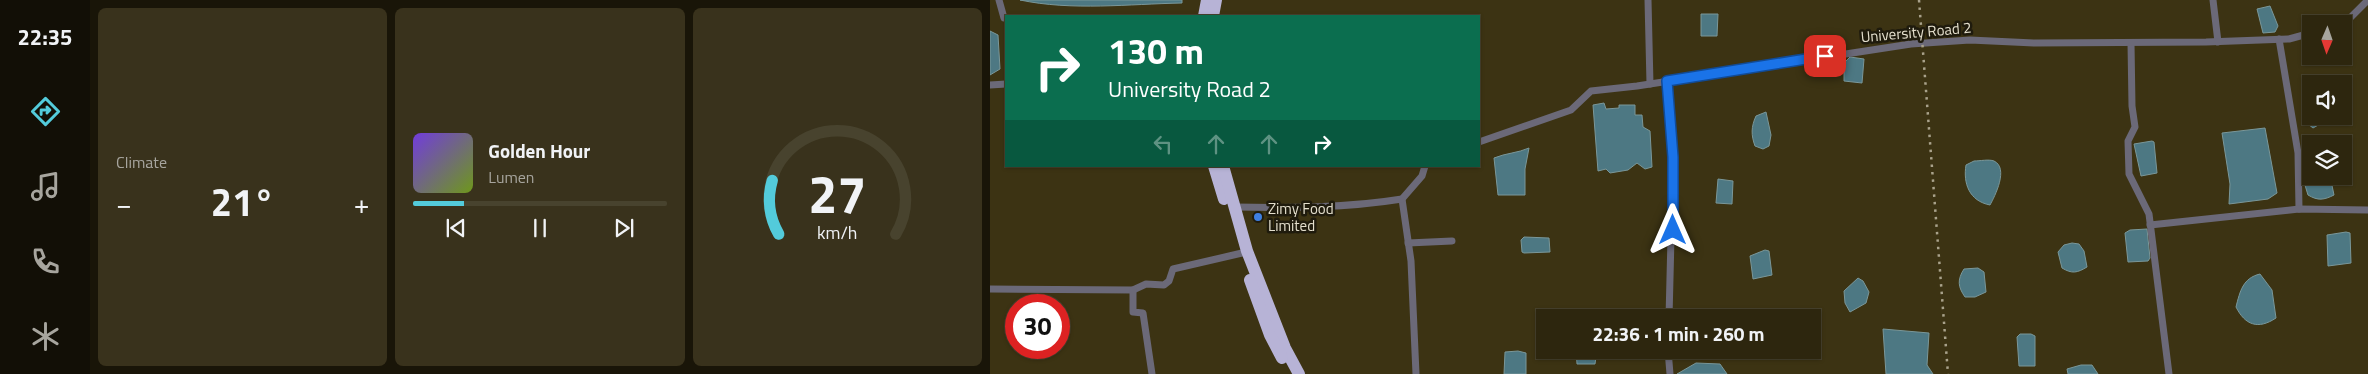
<!DOCTYPE html>
<html lang="en">
<head>
<meta charset="utf-8">
<style>
  body { margin:0; font-family:"Titillium Web",sans-serif; background:#39321c; color:#f1f3f6; height:100vh; display:flex; flex-direction:column; font-size:19px; white-space:nowrap }
  * { box-sizing:border-box; margin:0 }
  p { font-size:16px; color:#a7a59e }
  .icon { flex:none; width:28px; height:28px; fill:none; stroke:currentColor; stroke-width:2; stroke-linecap:round; stroke-linejoin:round }
  .map { position:relative; flex:1; overflow:hidden }
  .drawer { display:flex; flex-direction:column; gap:8px; padding:8px; background:#191508; width:900px }
  .drawer>* { flex:none }
  .top-card { position:absolute; left:15px; top:15px; width:475px; height:152px; border-radius:0px; box-shadow:0 1px 4px #0004,0 0 0 1px #48432e; background:#0b6e4f; color:#fff; overflow:hidden }
  .needle { width:32px; rotate:182deg }
  .controls { position:absolute; left:1312px; top:15px; display:grid; gap:10px }
  .controls a { display:grid; place-items:center; width:50px; height:50px; border-radius:0px; background:#2d260e; box-shadow:0 1px 4px #0004,0 0 0 1px #48432e; font-size:25px }
  .speed { position:absolute; left:15px; top:294px; display:flex; gap:10px; font-size:25px; font-weight:700; text-align:center }
  .speed>* { display:grid; place-content:center; width:65px; height:65px; border-radius:50%; background:#2d260e; box-shadow:0 1px 4px #0004,0 0 0 1px #48432e; line-height:1 }
  .speed .limit { border:8px solid #d22; background:#fff; color:#111 }
  .pin { position:absolute; display:grid; place-items:center; width:42px; height:42px; color:#fff; margin:-21px; border-radius:10px; box-shadow:0 2px 8px #0006 }
  .me { position:absolute; width:55px; margin:-28px; rotate:0deg; stroke-linejoin:round; filter:drop-shadow(0 0 4px #0008) }
  .turn { display:flex; align-items:center; gap:18px; height:105px; padding:0 20px; font-size:22px }
  .turn .icon { width:65px; height:65px; stroke-width:2.5 }
  .turn b { display:block; font-size:35px; line-height:42px }
  .lanes { display:flex; align-items:center; height:48px; padding:0 20px; background:#0003; justify-content:center; gap:25px; direction:ltr }
  .lanes .off { opacity:.35 }
  .big { font-size:38px; font-weight:700; line-height:1.1 }
  .drawer .tile { flex:1; display:flex; flex-direction:column; justify-content:center; gap:8px; min-width:0; padding:0 18px; border-radius:8px; background:#39321c }
  .drawer .dial { align-items:center; gap:0 }
  .dial svg { height:130px; overflow:visible; fill:none; stroke:#48432e; stroke-width:7; stroke-linecap:round; text-anchor:middle }
  .dial text { fill:#f1f3f6; stroke:none }
  .song { display:flex; align-items:center; gap:15px }
  .cover { width:60px; height:60px; border-radius:8px; background:linear-gradient(135deg,hsl(260 70% 55%),hsl(80 70% 35%)) }
  .played { height:5px; border-radius:2px; background:linear-gradient(90deg,#53cbdb 20%,#48432e 20%) }
  .keys { display:flex; justify-content:space-around; direction:ltr }
  .heat { display:flex; justify-content:space-between; align-items:center; font-size:28px; direction:ltr }
  .drawer .tiles { flex:1; display:grid; gap:8px; grid-template-columns:repeat(3,1fr) }
  .trip { position:absolute; left:546px; top:309px; width:285px; height:50px; border-radius:0px; background:#2d260e; box-shadow:0 1px 4px #0004,0 0 0 1px #48432e; font-weight:700; line-height:50px; text-align:center }
  main { display:flex; flex:1; min-height:0 }
  .tabs { display:flex; flex-direction:column; width:90px; justify-content:space-around; align-items:center; background:#120f06; color:#a7a59e }
  .tabs .icon { width:35px; height:35px }
  .tabs .active { color:#53cbdb }
  .tabs b { font-size:22px; color:#f1f3f6 }
  .map>svg:first-child { display:block }
</style>
</head>
<body>
<main>
<nav class="tabs">
<b>22:35</b>
<svg class="icon active" aria-label="directions" viewBox="0 0 24 24"><path d="M12 3l9 9-9 9-9-9zM9 14v-3h6M13 9l2 2-2 2"/></svg>
<svg class="icon" aria-label="music" viewBox="0 0 24 24"><path d="M9 18V5l10-2v13"/><circle cx="6" cy="18" r="3"/><circle cx="16" cy="16" r="3"/></svg>
<svg class="icon" aria-label="phone" viewBox="0 0 24 24"><path d="M5 4h4l2 5-3 2q2 4 5 5l2-3 5 2v4C11 20 4 13 5 4z"/></svg>
<svg class="icon" aria-label="climate" viewBox="0 0 24 24"><path d="M12 3v18M4 7l16 10M4 17L20 7"/></svg>
</nav>
<section class="drawer">
<div class="tiles">
<div class="tile"><p>Climate</p>
<div class="heat"><a>−</a><b class="big">21°</b><a>+</a></div>
</div>
<div class="tile">
<div class="song"><i class="cover"></i><div><b>Golden Hour</b><p>Lumen</p></div></div>
<div class="played"></div>
<div class="keys"><svg class="icon" aria-label="previous" viewBox="0 0 24 24"><path d="M18 5L8 12l10 7zM5 5v14"/></svg><svg class="icon" aria-label="pause" viewBox="0 0 24 24"><path d="M8 5v14M16 5v14"/></svg><svg class="icon" aria-label="next" viewBox="0 0 24 24"><path d="M6 5l10 7-10 7zM19 5v14"/></svg></div>
</div>
<div class="tile dial"><svg viewBox="0 0 100 80">
<path d="M14 69A42 42 0 1 1 86 69"/>
<path d="M14 69A42 42 0 0 1 10 36" stroke="#53cbdb"/>
<text x="50" y="56" font-size="32" font-weight="700">27</text>
<text x="50" y="72" font-size="11">km/h</text>
</svg></div>
</div>
</section>
<div class="map">
<svg width="1378" height="374" viewBox="0 0 1378 374">
  <rect width="100%" height="100%" fill="#3c3313"/>
  <g fill="#4d7883" stroke="#7a9799">
    <path d="M30,0h162v3c-53,1 -110,8 -162,-3z"/>
    <polygon points="1280,6 1288,26 1285,32 1273,33 1267,9"/>
    <polygon points="711,14 728,14 727,36 711,36"/>
    <polygon points="0,31 8,35 10,69 0,75"/>
    <polygon points="860,57 874,59 872,83 854,81 854,63"/>
    <polygon points="1321,102 1321,116 1332,116 1330,124 1323,128 1318,124 1312,104"/>
    <polygon points="614,103 616,109 629,108 629,105 645,105 645,115 652,115 653,127 660,131 662,167 655,169 647,163 638,170 620,173 616,169 608,171 603,105"/>
    <path d="M776,112l5,23 -2,11 -6,3 -8,-3c-4,-11 -4,-19 1,-30z"/>
    <polygon points="1275,128 1287,193 1278,199 1239,204 1240,184 1232,133"/>
    <polygon points="1162,141 1164,142 1167,173 1151,176 1144,144"/>
    <path d="M539,148l-4,21v26h-27l-4,-37c12,-5 24,-5 35,-10z"/>
    <path d="M984,161c6,0 15,-2 20,0 15,7 1,35 -4,44 -21,-4 -27,-22 -24,-40z"/>
    <path d="M1321,172v4h19l4,19c-10,5 -16,6 -26,0l-4,-13 2,-9z"/>
    <polygon points="728,179 743,181 742,204 726,203"/>
    <polygon points="1157,229 1160,258 1158,261 1138,262 1135,233 1140,230"/>
    <polygon points="1356,232 1360,233 1361,263 1338,266 1337,235"/>
    <polygon points="534,237 559,238 560,252 534,253 532,252 531,240"/>
    <path d="M1082,243l7,1 5,7 3,16c-10,6 -15,7 -25,1l-4,-16 6,-7z"/>
    <polygon points="775,250 779,251 782,275 763,279 760,256"/>
    <path d="M988,268l6,4 2,20 -11,5h-10c-7,-10 -8,-17 -1,-28z"/>
    <path d="M1270,274l12,16 4,28c-18,12 -31,7 -40,-11 4,-16 7,-29 24,-33z"/>
    <polygon points="868,278 873,281 879,292 876,303 860,312 855,303 854,291"/>
    <polygon points="893,329 939,333 937,365 943,374 896,374"/>
    <polygon points="1030,334 1041,334 1045,336 1045,366 1029,366 1027,337"/>
    <polygon points="586,350 607,350 605,364 587,364"/>
    <polygon points="684,350 711,350 708,358 688,358 684,356"/>
    <polygon points="528,351 536,353 536,374 514,374 515,352"/>
    <polygon points="706,363 730,364 737,374 687,374"/>
    <polygon points="1091,365 1102,365 1108,374 1078,374 1077,369"/>
  </g>
  <g fill="none" stroke-linecap="round" stroke-linejoin="round">
    <g stroke="#6b6978" stroke-width="7">
      <polyline points="9,0 14,18"/>
      <polyline points="658,0 660,84"/>
      <polyline points="1223,0 1228,42"/>
      <polyline points="1350,24 1356,22 1378,0"/>
      <polyline points="1289,39 1308,153 1309,209"/>
      <polyline points="1141,43 1142,106 1145,127 1138,141 1139,174 1159,214 1179,374"/>
      <polyline points="677,81 683,157 679,318"/>
      <polyline points="0,85 16,84"/>
      <polyline points="489,142 581,110 601,91 647,86 921,44 980,40 1044,43 1216,42 1299,39 1321,33"/>
      <polyline points="412,199 421,261 426,374"/>
      <path d="M245,207c56,1 111,1 167,-8l20,-23 3,-10"/>
      <polyline points="1160,225 1309,209 1378,210"/>
      <polyline points="418,243 462,241"/>
      <polyline points="0,289 143,290 156,284 174,285 179,281 183,269 252,253"/>
      <polyline points="143,290 143,312 153,313 162,374"/>
      <polyline points="678,350 680,374"/>
    </g>
    <g stroke="#b7b3d6" stroke-width="12">
      <polyline points="214,16 217,0"/>
      <polyline points="223,16 226,0"/>
      <polyline points="224,166 234,199"/>
      <polyline points="233,166 257,251 295,348 309,374"/>
      <polyline points="260,280 280,335 292,358"/>
    </g>
    <polyline stroke="#a9a28b" stroke-width="2.5" stroke-dasharray="2.5 5" stroke-linecap="butt" points="929,0 958,374"/>
  </g>
  <g fill="none" stroke-linecap="round" stroke-linejoin="round">
    <g stroke="#114b97" stroke-width="12">
      <polyline id="route" points="683,230 683,157 677,81 835,56"/>
    </g>
    <use href="#route" stroke="#1a73e8" stroke-width="9"/>
  </g>
  <circle fill="#3f7fe0" stroke="#1f1b0d" stroke-width="2" cx="268" cy="217" r="5"/>
  <g text-anchor="middle" dominant-baseline="central" stroke-width="5" stroke-linejoin="round" paint-order="stroke">
    <g font-size="15" fill="#e4dfcd" stroke="#1f1b0d">
      <text transform="translate(926 32) rotate(-5)">University Road 2</text>
    </g>
    <g font-size="15" fill="#e4dfcd" stroke="#1f1b0d" text-anchor="start">
      <text x="278" y="208">Zimy Food<tspan x="278" dy="17">Limited</tspan></text>
    </g>
  </g>
</svg>
<div class="controls">
<a><svg class="needle" viewBox="-14 -14 28 28"><path d="M0-13l5 13h-10z" fill="#e53935"/><path d="M0 13l5-13h-10z" fill="#a7a59e"/></svg></a>
<a><svg class="icon" aria-label="sound" viewBox="0 0 24 24"><path d="M4 9h4l5-4v14l-5-4H4zM17 9q2 3 0 6"/></svg></a>
<a><svg class="icon" aria-label="layers" viewBox="0 0 24 24"><path d="M12 4l9 5-9 5-9-5zM3 14l9 5 9-5"/></svg></a>
</div>
<div class="speed"><div class="limit">30</div></div>
<div class="pin" style="left:835px;top:56px;background:#d93025"><svg class="icon" aria-label="arrive" viewBox="0 0 24 24"><path d="M6 21V4h12l-3 4 3 4H6"/></svg></div>
<svg class="me" style="left:683px;top:230px" viewBox="-20 -20 40 40"><path d="M0-17L14 15 0 8-14 15z" fill="#1a73e8" stroke="#fff" stroke-width="4"/></svg>
<div class="trip">22:36 · 1 min · 260 m</div>
<div class="top-card">
<div class="turn"><svg class="icon" aria-label="right" viewBox="0 0 24 24"><path d="M7 20v-9h11M14 6l5 5-5 5"/></svg><div><b>130 m</b>University Road 2</div></div>
<div class="lanes"><svg class="icon off" aria-label="left" viewBox="0 0 24 24"><path d="M17 20v-9H6M10 6l-5 5 5 5"/></svg><svg class="icon off" aria-label="ahead" viewBox="0 0 24 24"><path d="M12 20V5M6 11l6-6 6 6"/></svg><svg class="icon off" aria-label="ahead" viewBox="0 0 24 24"><path d="M12 20V5M6 11l6-6 6 6"/></svg><svg class="icon" aria-label="right" viewBox="0 0 24 24"><path d="M7 20v-9h11M14 6l5 5-5 5"/></svg></div>
</div>
</div>
</main>
</body>
</html>
